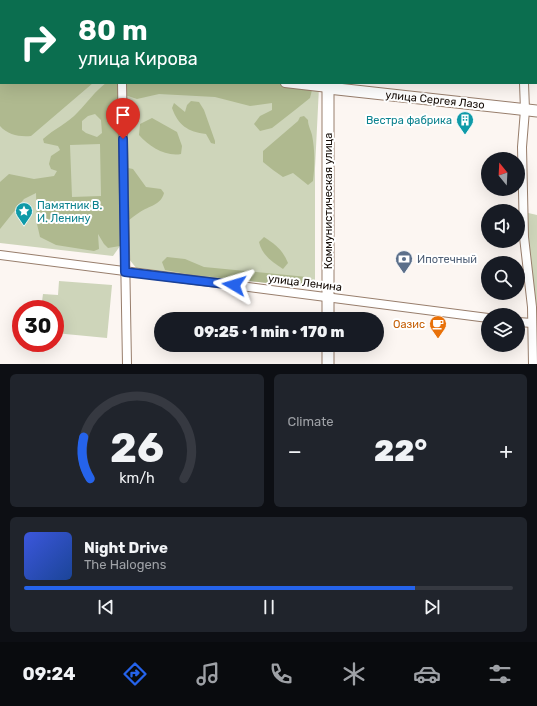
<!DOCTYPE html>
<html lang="en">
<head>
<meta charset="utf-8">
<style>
  body { margin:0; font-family:Rubik,sans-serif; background:#20242c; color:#f1f3f6; height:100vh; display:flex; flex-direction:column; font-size:15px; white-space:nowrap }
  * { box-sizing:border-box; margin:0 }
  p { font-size:13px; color:#9ea1a6 }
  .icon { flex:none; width:22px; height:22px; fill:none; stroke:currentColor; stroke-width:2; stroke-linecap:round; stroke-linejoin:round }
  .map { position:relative; height:364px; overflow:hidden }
  .panel { display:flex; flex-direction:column; gap:10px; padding:10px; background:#0d0f14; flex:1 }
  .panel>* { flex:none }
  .top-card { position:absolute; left:0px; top:0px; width:537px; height:84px; box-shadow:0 4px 16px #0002; background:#0b6e4f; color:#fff; overflow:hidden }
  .needle { width:26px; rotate:342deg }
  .fabs { position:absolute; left:481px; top:152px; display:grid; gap:8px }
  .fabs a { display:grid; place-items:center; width:44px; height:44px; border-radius:50%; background:#171b24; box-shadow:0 4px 16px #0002; font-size:20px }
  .speed { position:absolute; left:12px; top:300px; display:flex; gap:8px; font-size:20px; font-weight:700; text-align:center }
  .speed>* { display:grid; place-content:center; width:52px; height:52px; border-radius:50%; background:#171b24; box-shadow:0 4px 16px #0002; line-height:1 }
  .speed .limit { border:6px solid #d22; background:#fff; color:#111 }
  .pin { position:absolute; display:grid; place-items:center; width:34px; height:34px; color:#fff; margin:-41px -17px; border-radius:50% 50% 50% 0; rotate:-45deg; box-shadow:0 0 4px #0007 }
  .pin .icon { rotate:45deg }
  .me { position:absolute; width:44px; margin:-22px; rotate:277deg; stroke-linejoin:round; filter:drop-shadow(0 0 3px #0008) }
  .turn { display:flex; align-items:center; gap:14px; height:84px; padding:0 12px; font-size:18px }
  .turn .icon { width:52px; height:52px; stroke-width:2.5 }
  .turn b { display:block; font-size:28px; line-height:34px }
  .big { font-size:30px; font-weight:800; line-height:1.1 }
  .panel .widget { flex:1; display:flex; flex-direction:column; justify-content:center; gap:6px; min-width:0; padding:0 14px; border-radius:6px; background:#20242c }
  .panel .dial { align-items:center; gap:0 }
  .dial svg { height:104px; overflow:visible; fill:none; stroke:#363941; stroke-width:7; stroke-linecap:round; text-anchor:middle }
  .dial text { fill:#f1f3f6; stroke:none }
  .song { display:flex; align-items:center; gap:12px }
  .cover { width:48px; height:48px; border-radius:6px; background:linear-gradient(135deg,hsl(230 70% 55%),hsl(220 70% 35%)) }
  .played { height:4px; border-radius:2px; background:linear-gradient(90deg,#2563eb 80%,#363941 80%) }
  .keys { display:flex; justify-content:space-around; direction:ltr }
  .heat { display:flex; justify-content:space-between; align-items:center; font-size:22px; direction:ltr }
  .panel .tiles { flex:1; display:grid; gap:10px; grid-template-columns:1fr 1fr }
  .widget:last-child { grid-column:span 2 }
  .trip { position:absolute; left:154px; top:312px; width:230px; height:40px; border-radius:20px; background:#171b24; box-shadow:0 4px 16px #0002; font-weight:800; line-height:40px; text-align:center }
  .dock { display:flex; height:64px; justify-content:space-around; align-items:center; background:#090b0e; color:#9ea1a6 }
  .dock .icon { width:28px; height:28px }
  .dock .current { color:#2563eb }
  .dock b { font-size:18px; color:#f1f3f6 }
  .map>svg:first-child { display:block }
</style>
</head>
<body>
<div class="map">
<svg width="537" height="364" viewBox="0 0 537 364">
  <rect width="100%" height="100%" fill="#fcf6f2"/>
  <g fill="#ced5ba">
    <polygon points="0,55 1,83 119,83 120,246 113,256 0,243"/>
    <polygon points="122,83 319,87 315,168 315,288 137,269 125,254"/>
    <polygon points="524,212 537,215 537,305 532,307"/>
    <polygon points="59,281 112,285 107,338 55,333 55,309 41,309 43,294 58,295"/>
  </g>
  <g fill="#afb98f" fill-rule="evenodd">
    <path d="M0,57l1,26h92l-62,53c-12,1 -23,-1 -31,-10z"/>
    <path d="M106,83h13l1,163 -12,2 -4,-4 -6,-10 1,15 -5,2 -38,-6 -16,-8 -3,-13 -1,-31 -12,6 -24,30v-47l9,-8 25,5 20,-3 3,-5 -6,-2 -2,-5 2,-8 9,-6 -2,-4 -14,-3 -1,-4c11,-10 25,-16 35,-27 9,-9 17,-21 28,-29zM95,114l6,6 1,13 -5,4 -11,-4 -4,-3v-9l6,-5zM100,144l1,52 -29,1 -2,-52z"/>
    <polygon points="122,83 285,83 305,85 312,90 310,98 295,110 272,128 260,131 254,124 260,116 272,110 272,103 250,106 215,97 159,94 137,99 125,95"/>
    <path d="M191,101l8,1 5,8 11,31v3l-4,-1 -5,-9c-18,-2 -28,-9 -34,-26l2,-5 11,9 2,-7z"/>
    <path d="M304,116l4,4c0,6 3,10 4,15 3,15 3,31 1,46l-5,4 -15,-12 -10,4 -10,-7 -10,-8v-11l35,-30 2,-4z"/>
    <path d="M152,118l25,14 5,14 -1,8c-16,3 -32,-8 -42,-19l1,-11z"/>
    <path d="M123,167l10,2 13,18 15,2 3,4c-3,12 -15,13 -24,19 -6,4 -11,8 -16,12z"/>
    <path d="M264,237c12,8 18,12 24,26l-5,6c-11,-7 -21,-14 -24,-27z"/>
    <polygon points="167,257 185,259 204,267 307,277 314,281 315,288 192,275 165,270 162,262"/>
  </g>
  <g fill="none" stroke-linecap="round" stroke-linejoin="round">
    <g stroke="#987e6c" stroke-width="10">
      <g id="street">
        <polyline points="121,0 121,1"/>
        <polyline points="523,0 523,1"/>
        <polyline points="0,52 1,52"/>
        <polyline points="122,83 127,364"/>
        <polyline points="285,83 328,88"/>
        <polyline points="524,83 525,110 522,147 524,237 532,307 533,364"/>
        <path d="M0,255c162,22 325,41 488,63"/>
        <polyline points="518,322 532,323"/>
      </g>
    </g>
    <g stroke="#987e6c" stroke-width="13">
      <g id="secondary">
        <polyline points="326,0 326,1"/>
        <polyline points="328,88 537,111"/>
        <polyline points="328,319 328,83"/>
        <polyline points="328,345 328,364"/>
      </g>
    </g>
    <use href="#street" stroke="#fff" stroke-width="8"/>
    <use href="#secondary" stroke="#fff" stroke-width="11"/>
  </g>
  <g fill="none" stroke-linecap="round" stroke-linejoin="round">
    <g stroke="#184099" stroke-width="10">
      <polyline id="route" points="123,139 125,272 234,285"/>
    </g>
    <use href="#route" stroke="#2563eb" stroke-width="7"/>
  </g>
  <defs>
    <g id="building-pin" transform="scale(0.9)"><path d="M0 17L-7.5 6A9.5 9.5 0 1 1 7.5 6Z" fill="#0f9aa8" stroke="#fff"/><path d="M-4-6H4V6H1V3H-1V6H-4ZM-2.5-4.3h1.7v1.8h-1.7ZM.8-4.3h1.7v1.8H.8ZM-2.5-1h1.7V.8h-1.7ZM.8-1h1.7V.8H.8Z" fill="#fff"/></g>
    <g id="sight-pin" transform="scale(0.9)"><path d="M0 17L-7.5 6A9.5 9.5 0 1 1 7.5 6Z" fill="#0f9aa8" stroke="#fff"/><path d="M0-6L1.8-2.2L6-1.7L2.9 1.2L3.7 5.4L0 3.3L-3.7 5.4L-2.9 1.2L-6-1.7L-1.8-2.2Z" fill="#fff"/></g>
    <g id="bank-pin" transform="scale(0.9)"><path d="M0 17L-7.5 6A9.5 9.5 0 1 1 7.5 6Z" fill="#5c6f8a" stroke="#fff"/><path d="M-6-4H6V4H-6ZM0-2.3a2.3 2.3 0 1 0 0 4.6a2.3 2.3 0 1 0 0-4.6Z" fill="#fff"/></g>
    <g id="cafe-pin" transform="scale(0.9)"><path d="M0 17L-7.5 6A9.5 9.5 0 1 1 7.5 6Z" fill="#e8710a" stroke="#fff"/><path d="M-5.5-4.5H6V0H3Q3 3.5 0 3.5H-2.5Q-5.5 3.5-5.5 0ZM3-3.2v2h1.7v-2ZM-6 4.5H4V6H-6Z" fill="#fff"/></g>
  </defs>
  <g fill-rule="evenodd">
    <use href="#building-pin" x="465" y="120"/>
    <use href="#sight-pin" x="24" y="211"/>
    <use href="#bank-pin" x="404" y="259"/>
    <use href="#cafe-pin" x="438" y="324"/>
  </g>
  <g text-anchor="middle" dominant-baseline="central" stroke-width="4" stroke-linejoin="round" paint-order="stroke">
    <g font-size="11" fill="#130a04" stroke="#fff">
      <text transform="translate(435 100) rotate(6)">улица Сергея Лазо</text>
      <text transform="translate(328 201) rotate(-90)">Коммунистическая улица</text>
      <text transform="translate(305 283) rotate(7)">улица Ленина</text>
    </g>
    <g font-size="11" fill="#0d838f" stroke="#fff" text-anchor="end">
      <text x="452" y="120">Вестра фабрика</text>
      <text x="37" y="205" text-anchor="start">Памятник В.<tspan x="37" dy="13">И. Ленину</tspan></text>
    </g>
    <g font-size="11" fill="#4e5e75" stroke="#fff" text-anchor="start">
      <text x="417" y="259">Ипотечный</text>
    </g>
    <g font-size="11" fill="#c56008" stroke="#fff" text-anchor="end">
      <text x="425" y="324">Оазис</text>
    </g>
  </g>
</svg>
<div class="fabs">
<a><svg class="needle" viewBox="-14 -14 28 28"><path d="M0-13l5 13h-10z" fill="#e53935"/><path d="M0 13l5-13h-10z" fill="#9ea1a6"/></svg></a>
<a><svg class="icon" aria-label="sound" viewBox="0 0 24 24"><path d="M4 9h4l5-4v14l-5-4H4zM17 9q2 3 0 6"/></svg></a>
<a><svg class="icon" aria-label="search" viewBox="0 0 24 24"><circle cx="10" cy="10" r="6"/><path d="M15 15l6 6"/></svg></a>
<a><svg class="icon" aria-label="layers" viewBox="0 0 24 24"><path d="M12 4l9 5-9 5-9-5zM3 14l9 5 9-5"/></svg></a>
</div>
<div class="speed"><div class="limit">30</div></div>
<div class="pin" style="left:123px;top:139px;background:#d93025"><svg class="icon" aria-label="arrive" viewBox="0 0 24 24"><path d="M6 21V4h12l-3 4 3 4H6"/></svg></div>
<svg class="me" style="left:234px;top:285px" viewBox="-20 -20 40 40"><path d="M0-17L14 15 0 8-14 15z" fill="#2563eb" stroke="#fff" stroke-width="4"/></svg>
<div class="trip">09:25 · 1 min · 170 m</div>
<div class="top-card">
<div class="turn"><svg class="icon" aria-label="right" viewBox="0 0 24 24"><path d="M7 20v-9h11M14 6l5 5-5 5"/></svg><div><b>80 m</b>улица Кирова</div></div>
</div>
</div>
<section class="panel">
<div class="tiles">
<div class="widget dial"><svg viewBox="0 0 100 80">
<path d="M14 69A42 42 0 1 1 86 69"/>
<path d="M14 69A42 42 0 0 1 9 37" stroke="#2563eb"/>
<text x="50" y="56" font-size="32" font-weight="700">26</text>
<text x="50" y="72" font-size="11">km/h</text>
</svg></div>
<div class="widget"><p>Climate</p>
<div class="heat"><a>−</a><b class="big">22°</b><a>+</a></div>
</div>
<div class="widget">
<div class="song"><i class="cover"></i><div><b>Night Drive</b><p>The Halogens</p></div></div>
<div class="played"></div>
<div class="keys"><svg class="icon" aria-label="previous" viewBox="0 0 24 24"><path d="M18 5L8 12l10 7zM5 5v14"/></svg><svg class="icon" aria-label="pause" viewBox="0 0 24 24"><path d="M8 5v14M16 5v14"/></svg><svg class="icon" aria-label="next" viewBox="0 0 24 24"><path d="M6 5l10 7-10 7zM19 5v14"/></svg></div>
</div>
</div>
</section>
<nav class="dock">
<b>09:24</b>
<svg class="icon current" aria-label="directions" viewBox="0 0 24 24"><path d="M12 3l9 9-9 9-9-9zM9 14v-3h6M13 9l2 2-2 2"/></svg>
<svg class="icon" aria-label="music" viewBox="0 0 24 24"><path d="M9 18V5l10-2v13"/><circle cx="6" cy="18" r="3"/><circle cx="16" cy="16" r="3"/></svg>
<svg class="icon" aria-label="phone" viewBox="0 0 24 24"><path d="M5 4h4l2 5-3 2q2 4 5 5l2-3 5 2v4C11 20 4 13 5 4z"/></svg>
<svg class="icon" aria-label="climate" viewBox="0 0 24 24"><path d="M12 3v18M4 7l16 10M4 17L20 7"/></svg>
<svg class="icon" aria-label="car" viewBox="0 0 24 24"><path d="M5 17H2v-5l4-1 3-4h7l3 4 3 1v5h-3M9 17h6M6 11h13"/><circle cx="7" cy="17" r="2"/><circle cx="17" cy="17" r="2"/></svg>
<svg class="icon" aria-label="filters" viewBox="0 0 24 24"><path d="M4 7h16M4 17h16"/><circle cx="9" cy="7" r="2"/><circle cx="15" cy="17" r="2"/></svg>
</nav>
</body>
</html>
